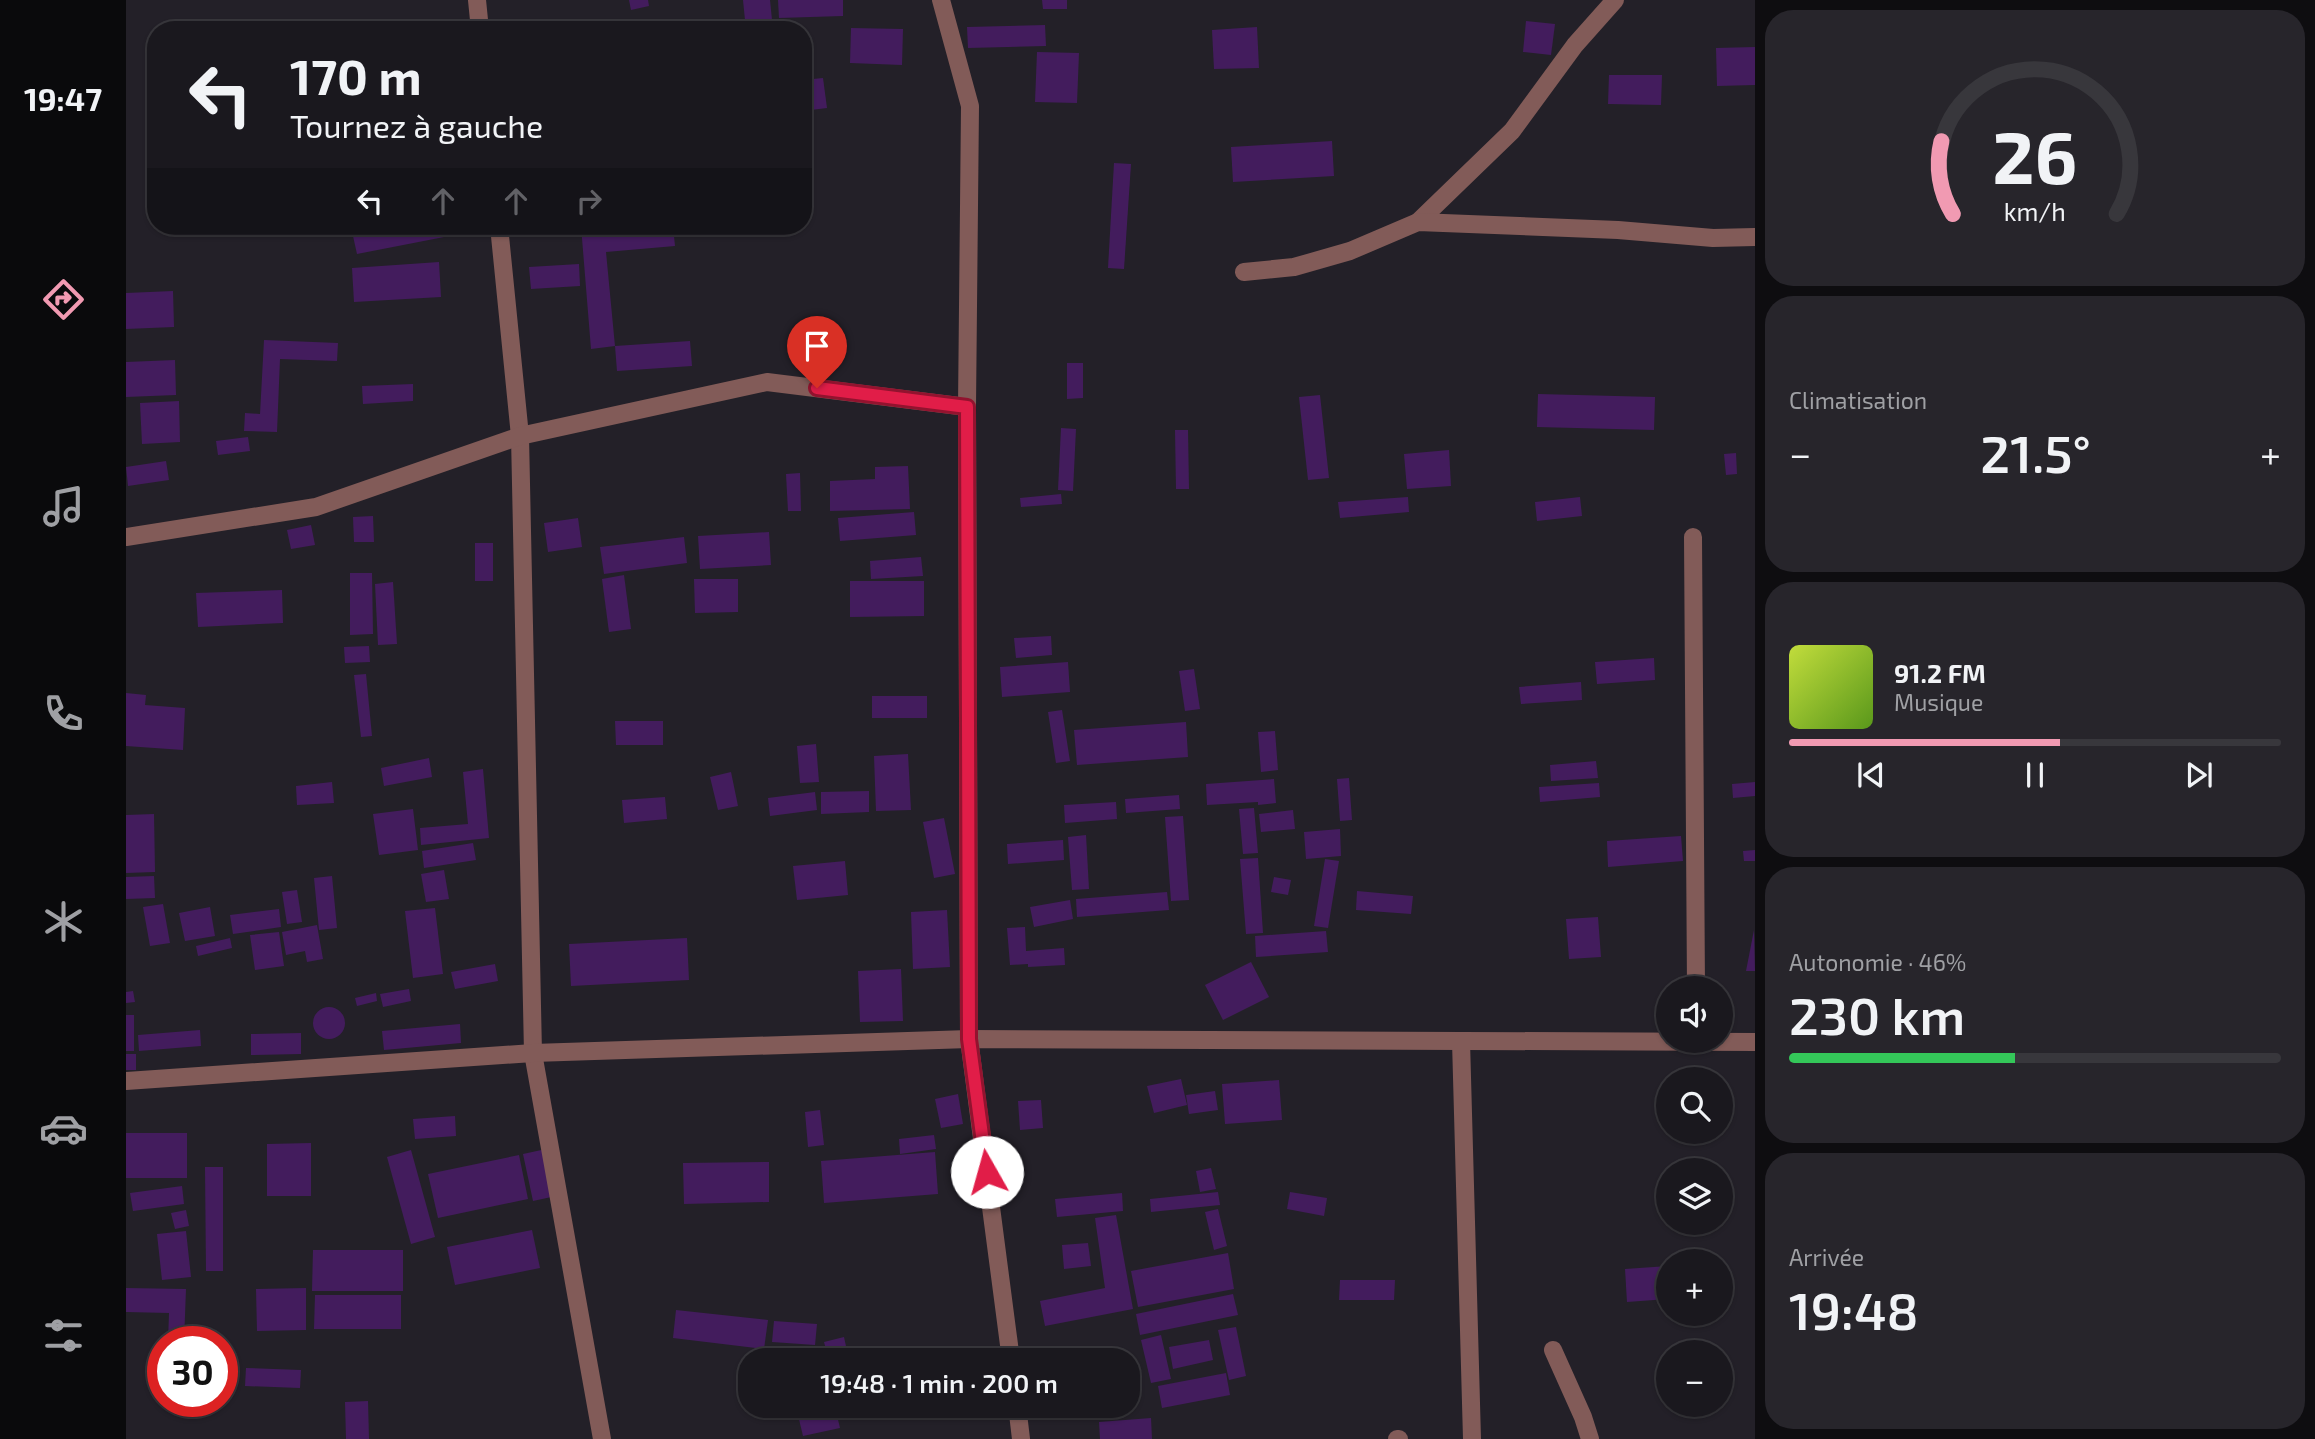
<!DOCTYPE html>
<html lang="fr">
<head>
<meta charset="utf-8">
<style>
  body { margin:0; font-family:"Exo 2",sans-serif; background:#27252b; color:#f1f3f6; height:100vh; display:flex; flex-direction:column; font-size:26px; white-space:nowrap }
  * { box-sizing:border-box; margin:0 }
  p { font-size:23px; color:#9fa0a4 }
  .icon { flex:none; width:38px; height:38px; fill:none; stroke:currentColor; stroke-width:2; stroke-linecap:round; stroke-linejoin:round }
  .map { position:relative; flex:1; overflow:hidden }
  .details { display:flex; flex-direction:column; gap:10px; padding:10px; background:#0e0d10; width:560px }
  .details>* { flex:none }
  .hud { position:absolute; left:21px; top:21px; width:665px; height:214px; border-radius:28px; box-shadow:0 2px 5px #0004,0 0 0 2px #38373c; background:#1a181e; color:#f1f3f6; overflow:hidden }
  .buttons { position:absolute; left:1530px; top:976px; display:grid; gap:14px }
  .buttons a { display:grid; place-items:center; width:77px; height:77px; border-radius:50%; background:#1a181e; box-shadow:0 2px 5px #0004,0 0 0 2px #38373c; font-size:35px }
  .speed { position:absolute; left:21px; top:1326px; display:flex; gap:14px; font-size:35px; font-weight:700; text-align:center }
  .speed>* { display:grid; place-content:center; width:91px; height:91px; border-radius:50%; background:#1a181e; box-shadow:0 2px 5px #0004,0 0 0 2px #38373c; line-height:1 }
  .speed .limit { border:10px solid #d22; background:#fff; color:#111 }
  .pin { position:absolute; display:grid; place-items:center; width:60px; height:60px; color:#fff; margin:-72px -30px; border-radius:50% 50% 50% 0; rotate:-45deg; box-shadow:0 0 7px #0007 }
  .pin .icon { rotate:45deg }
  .me { position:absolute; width:77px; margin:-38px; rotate:353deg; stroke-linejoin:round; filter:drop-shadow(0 0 5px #0008) }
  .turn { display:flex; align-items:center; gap:24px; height:147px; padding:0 28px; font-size:32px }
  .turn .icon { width:91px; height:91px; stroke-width:2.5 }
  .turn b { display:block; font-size:49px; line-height:60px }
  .lanes { display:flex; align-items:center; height:66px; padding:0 28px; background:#0003; justify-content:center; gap:35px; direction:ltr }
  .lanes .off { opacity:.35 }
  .big { font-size:52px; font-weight:600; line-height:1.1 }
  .details .widget { flex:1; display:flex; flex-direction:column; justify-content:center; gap:10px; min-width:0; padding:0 24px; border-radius:28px; background:#27252b }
  .details .dial { align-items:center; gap:0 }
  .dial svg { height:182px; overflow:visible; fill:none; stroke:#38373c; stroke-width:7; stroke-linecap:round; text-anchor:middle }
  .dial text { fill:#f1f3f6; stroke:none }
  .song { display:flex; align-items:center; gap:21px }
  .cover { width:84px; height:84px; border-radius:10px; background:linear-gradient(135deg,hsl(70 70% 55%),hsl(90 70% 35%)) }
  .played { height:7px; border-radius:4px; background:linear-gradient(90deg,#f19ab2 55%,#38373c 55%) }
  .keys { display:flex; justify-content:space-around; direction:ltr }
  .heat { display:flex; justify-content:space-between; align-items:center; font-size:38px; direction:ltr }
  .charge { height:10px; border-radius:5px; background:linear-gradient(90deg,#34c759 46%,#38373c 0) }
  .trip { position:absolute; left:612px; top:1348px; width:402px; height:70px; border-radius:28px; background:#1a181e; box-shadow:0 2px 5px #0004,0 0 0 2px #38373c; font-weight:600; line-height:70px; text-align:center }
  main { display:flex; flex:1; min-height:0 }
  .menu { display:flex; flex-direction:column; width:126px; justify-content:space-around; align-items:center; background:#0a0a0c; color:#9fa0a4 }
  .menu .icon { width:49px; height:49px }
  .menu .selected { color:#f19ab2 }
  .menu b { font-size:32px; color:#f1f3f6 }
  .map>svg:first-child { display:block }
</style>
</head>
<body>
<main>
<nav class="menu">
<b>19:47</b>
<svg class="icon selected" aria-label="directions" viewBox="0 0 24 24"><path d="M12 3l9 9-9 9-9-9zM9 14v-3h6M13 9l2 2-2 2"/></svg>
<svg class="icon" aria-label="music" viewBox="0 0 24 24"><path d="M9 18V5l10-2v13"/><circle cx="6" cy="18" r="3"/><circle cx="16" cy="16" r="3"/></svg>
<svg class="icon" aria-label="phone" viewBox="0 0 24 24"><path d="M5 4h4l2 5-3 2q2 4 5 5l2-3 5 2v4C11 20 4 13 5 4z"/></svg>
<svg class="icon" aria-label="climate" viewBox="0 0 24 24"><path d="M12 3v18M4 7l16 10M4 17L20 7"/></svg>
<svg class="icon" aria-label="car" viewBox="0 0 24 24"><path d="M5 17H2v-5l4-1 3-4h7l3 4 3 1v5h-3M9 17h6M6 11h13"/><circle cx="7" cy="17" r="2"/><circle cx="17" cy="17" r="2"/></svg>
<svg class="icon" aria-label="filters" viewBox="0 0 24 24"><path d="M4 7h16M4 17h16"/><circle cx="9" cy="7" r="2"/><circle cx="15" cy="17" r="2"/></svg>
</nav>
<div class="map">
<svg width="1629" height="1439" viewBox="0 0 1629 1439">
  <rect width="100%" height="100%" fill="#232028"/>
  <g fill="#431c5d">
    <polygon points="503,0 522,0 523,6 505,10"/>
    <polygon points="617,0 644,0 647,30 620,30"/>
    <polygon points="652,0 717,0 717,16 653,18"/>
    <polygon points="916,0 941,0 941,9 917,9"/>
    <polygon points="1400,21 1429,24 1425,55 1397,52"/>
    <polygon points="919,25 920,46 842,48 841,27"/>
    <polygon points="1131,27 1133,68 1088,69 1086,30"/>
    <polygon points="725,28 777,29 776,65 724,63"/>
    <polygon points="1629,47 1629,85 1591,86 1590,48"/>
    <polygon points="911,52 953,53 951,103 909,102"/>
    <polygon points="1483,75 1536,75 1535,105 1482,104"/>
    <polygon points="697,78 701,108 677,111 677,80"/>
    <polygon points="1206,141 1208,176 1107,182 1105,147"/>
    <polygon points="988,163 1005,164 998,269 982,268"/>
    <polygon points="280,226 348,226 349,231 231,254 227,236"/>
    <polygon points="455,226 547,226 549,246 480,252 489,346 465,349"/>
    <polygon points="313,262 315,297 228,302 226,268"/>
    <polygon points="453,264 454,286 405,289 403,267"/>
    <polygon points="47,291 48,327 0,329 0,293"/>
    <polygon points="138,340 212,343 211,361 154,359 151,432 118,431 119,413 134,414"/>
    <polygon points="564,341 566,366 491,371 489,346"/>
    <polygon points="49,360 50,395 0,397 0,362"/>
    <polygon points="941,363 957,363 957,398 941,399"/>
    <polygon points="287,384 287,401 237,404 236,386"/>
    <polygon points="1412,394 1529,397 1528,430 1411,427"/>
    <polygon points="1194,395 1203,478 1182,480 1173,397"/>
    <polygon points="53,401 54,442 16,444 14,403"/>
    <polygon points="935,428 950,429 947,491 932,490"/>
    <polygon points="1049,430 1062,430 1063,489 1050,489"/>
    <polygon points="122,437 124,451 92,455 90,441"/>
    <polygon points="1323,450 1325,486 1281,489 1278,454"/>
    <polygon points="1610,453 1611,474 1600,475 1598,454"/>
    <polygon points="40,461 43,480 2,486 0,467"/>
    <polygon points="782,466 784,509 704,511 704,481 749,479 749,467"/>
    <polygon points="674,473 675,511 662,511 660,474"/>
    <polygon points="935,494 936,504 895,507 894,498"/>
    <polygon points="1282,497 1283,512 1214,518 1212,502"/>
    <polygon points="1454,497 1456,516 1411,521 1409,502"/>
    <polygon points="788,512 790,535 714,541 712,518"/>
    <polygon points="247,516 248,542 228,542 227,517"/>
    <polygon points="452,518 456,547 422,552 418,523"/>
    <polygon points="185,525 189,545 165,549 161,530"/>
    <polygon points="643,532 645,565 574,569 572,536"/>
    <polygon points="558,537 561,563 478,574 474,547"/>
    <rect x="349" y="543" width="18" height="38"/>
    <polygon points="795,557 797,576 745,579 744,561"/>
    <polygon points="224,573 246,573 247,634 224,635"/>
    <polygon points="498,575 505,629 483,632 476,579"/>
    <polygon points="568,579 612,579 612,612 569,613"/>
    <polygon points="724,581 798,581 798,616 724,617"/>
    <polygon points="267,582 271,644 252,645 249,584"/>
    <polygon points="156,590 157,623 72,627 70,593"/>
    <polygon points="925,636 926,655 890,658 888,638"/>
    <polygon points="243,646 244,662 219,663 218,647"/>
    <polygon points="1528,658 1529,680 1471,684 1469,662"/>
    <polygon points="942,662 944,692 876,697 874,667"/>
    <polygon points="1068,669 1074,709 1059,711 1053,671"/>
    <polygon points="240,674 246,736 235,737 228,675"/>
    <polygon points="1455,682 1456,700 1395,704 1393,687"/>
    <polygon points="0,693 20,695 19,705 59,708 57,750 0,746"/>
    <rect x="746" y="696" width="55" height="22"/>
    <polygon points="936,710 944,761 930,763 922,712"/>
    <polygon points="489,721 537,721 537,745 490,745"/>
    <polygon points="1060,722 1062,757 951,765 948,730"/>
    <polygon points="1149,731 1152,770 1135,772 1132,732"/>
    <polygon points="690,744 693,782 674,783 671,746"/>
    <polygon points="782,754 785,810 750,811 748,756"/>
    <polygon points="303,758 306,777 258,786 255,768"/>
    <polygon points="1470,761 1472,778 1425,781 1424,765"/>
    <polygon points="357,769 363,838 295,845 294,828 342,824 337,772"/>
    <polygon points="605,772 612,806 592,810 584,777"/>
    <polygon points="1223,778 1226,820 1214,821 1211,779"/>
    <polygon points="1148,779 1150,803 1132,805 1132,802 1081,805 1080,784"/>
    <polygon points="206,782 208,803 171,805 170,786"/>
    <polygon points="1629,782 1629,796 1607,798 1606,784"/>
    <polygon points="1473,783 1474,797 1414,802 1413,787"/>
    <polygon points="743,791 743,812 695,814 695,792"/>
    <polygon points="689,792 691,810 644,816 642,798"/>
    <polygon points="1053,795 1054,809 1000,813 999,799"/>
    <polygon points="539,797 541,819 498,823 496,800"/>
    <polygon points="990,802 991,819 939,823 938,805"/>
    <polygon points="1128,808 1132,853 1117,854 1113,809"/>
    <polygon points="287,809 292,850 253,855 247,814"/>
    <polygon points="1167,810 1169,829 1135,832 1133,814"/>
    <polygon points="28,814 29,872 0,873 0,815"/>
    <polygon points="1057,816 1063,900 1045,901 1039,817"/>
    <polygon points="818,818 829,874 808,878 797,822"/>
    <polygon points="1214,829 1215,856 1180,859 1178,832"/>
    <polygon points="960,835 963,889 946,890 942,837"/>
    <polygon points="1555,836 1557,861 1482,867 1481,841"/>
    <polygon points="937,840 938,860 882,864 881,844"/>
    <polygon points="347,843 350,860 298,868 296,851"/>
    <polygon points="1629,850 1629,861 1618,861 1617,851"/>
    <polygon points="1132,858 1137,933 1120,934 1114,859"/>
    <polygon points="1199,859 1213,861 1202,928 1188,926"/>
    <polygon points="719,861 722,895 671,900 667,866"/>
    <polygon points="318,870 323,899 300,902 295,874"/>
    <polygon points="28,876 29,898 0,899 0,877"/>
    <polygon points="206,876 211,928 193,930 188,878"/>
    <polygon points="1148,877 1165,880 1162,895 1145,892"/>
    <polygon points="171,890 176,922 161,924 156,892"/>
    <polygon points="1231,891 1287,896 1285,914 1230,910"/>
    <polygon points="1041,892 1043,910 951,917 950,899"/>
    <polygon points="944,900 947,919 908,927 904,907"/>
    <polygon points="37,904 44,943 24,946 17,907"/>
    <polygon points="84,907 89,936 59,941 53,913"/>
    <polygon points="309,908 317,974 287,978 279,911"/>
    <polygon points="153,909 155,927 107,934 104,915"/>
    <polygon points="821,910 824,967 787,969 785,912"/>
    <polygon points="1472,917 1475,957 1443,959 1440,919"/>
    <polygon points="191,925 197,959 181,962 179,951 160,955 156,932"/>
    <polygon points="899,927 900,951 938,948 939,965 902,967 902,964 884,965 881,928"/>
    <polygon points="1628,930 1629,971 1620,971"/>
    <polygon points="1200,931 1202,952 1130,957 1129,936"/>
    <polygon points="153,932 158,966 129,970 124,935"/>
    <polygon points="104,938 106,948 72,956 70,946"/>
    <polygon points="561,938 563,980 445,986 443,944"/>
    <polygon points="1125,962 1143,997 1097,1020 1079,985"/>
    <polygon points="369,964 372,981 329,989 325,972"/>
    <polygon points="775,969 777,1021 734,1022 732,971"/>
    <polygon points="283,989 285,1001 257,1007 254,994"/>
    <polygon points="7,991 9,1002 0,1003 0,992"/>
    <polygon points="250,993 251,1001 231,1006 229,998"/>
    <circle cx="203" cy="1023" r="16"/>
    <rect x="0" y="1015" width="8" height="36"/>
    <polygon points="334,1024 335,1043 258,1050 256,1031"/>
    <polygon points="74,1030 75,1046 13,1051 12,1035"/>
    <polygon points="175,1033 175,1054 125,1055 125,1034"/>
    <rect x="0" y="1054" width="10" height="16"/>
    <polygon points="1055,1079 1061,1105 1028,1113 1021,1086"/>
    <polygon points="1153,1080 1156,1120 1099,1124 1096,1084"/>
    <polygon points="1089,1091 1092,1110 1063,1114 1060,1095"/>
    <polygon points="832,1094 837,1124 815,1128 809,1099"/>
    <polygon points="915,1100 917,1128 894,1130 892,1101"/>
    <polygon points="694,1110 698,1145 682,1147 679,1112"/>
    <polygon points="329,1116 330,1136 289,1139 287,1119"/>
    <rect x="0" y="1133" width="61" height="45"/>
    <polygon points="808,1135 810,1149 774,1154 773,1139"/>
    <polygon points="185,1143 185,1196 141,1196 141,1144"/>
    <polygon points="420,1149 430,1196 407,1201 397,1154"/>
    <polygon points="285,1150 309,1237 285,1244 261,1157"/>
    <polygon points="809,1152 812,1194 698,1203 695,1161"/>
    <polygon points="393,1155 402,1199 312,1218 302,1174"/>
    <polygon points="643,1162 643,1202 558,1204 557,1163"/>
    <polygon points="79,1167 97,1167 97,1271 80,1271"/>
    <polygon points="1085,1168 1090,1189 1074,1192 1070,1171"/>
    <polygon points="56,1186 58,1204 7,1211 4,1193"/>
    <polygon points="1092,1192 1094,1205 1025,1212 1024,1199"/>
    <polygon points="1164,1192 1201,1198 1198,1216 1161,1209"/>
    <polygon points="996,1193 997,1211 931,1217 929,1199"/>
    <polygon points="1092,1209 1101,1246 1088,1250 1079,1212"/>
    <polygon points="60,1210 63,1226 49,1229 45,1213"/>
    <polygon points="990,1215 1007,1309 919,1326 914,1301 979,1288 969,1218"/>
    <polygon points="406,1230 414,1268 329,1285 321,1247"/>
    <polygon points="60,1231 65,1277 36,1280 31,1234"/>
    <polygon points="962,1243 965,1266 938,1269 936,1245"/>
    <polygon points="187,1250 277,1250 277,1291 186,1291"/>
    <polygon points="1102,1253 1108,1289 1012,1307 1005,1271"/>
    <polygon points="1542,1266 1542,1299 1501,1302 1499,1269"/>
    <polygon points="1214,1280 1269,1280 1268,1300 1213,1300"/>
    <polygon points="0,1288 60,1289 58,1342 42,1342 43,1313 0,1312"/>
    <polygon points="180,1288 180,1330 131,1331 130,1289"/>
    <polygon points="1107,1294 1112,1315 1014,1335 1010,1314"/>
    <polygon points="189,1295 275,1295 275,1329 188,1329"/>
    <polygon points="550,1310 642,1320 638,1349 547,1338"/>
    <polygon points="648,1321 691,1324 689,1345 646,1342"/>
    <polygon points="1110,1327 1120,1376 1103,1380 1092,1330"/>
    <polygon points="1035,1335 1045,1379 1025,1383 1015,1340"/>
    <polygon points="718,1337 723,1360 703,1360 698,1342"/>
    <polygon points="1083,1340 1087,1360 1047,1369 1043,1347"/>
    <polygon points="120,1368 175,1370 174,1388 119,1386"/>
    <polygon points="1100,1373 1104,1395 1036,1408 1032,1386"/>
    <polygon points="242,1401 243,1439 220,1439 219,1402"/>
    <polygon points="713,1405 735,1405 735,1409 715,1413"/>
    <polygon points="709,1407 714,1428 677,1436 672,1415"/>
    <polygon points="1025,1418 1026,1439 974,1439 973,1422"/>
  </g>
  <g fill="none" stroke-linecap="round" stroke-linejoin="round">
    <g stroke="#825b58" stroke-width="18">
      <polyline points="351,0 354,30"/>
      <polyline points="815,0 844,106 841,407 843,1039 885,1360"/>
      <polyline points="1292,222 1386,131 1449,45 1489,0"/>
      <polyline points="373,226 394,436 407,1053 476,1439"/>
      <polyline points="1118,272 1168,267 1224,251 1292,222 1492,230 1587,238 1629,237"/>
      <polyline points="0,537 190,507 394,436 641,382 841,407"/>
      <polyline points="1567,537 1570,989"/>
      <polyline points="1335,1041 1346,1439"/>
      <polyline points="0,1081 407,1053 843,1039 1629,1042"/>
      <polyline points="1427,1350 1457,1417 1464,1439"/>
      <polyline points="891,1405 895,1439"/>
      <polyline points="1271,1439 1273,1439"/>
    </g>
  </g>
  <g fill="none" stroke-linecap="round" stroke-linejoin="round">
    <g stroke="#92132f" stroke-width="18">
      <polyline id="route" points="691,388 841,407 843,1039 861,1172"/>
    </g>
    <use href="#route" stroke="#e11d48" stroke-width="12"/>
  </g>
</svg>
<div class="buttons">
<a><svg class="icon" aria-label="sound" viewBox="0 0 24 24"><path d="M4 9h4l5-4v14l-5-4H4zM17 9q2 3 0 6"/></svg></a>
<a><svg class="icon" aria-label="search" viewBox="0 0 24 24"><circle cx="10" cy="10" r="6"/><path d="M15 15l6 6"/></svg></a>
<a><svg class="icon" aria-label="layers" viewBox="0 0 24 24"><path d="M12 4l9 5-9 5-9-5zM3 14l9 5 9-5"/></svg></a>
<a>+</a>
<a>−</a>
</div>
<div class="speed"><div class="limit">30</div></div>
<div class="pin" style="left:691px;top:388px;background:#d93025"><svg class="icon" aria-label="arrive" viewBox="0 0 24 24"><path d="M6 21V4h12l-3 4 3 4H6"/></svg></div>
<svg class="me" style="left:861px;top:1172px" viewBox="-20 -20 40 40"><circle r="19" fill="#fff"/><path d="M0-13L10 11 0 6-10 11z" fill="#e11d48"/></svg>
<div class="trip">19:48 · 1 min · 200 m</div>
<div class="hud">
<div class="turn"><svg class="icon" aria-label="left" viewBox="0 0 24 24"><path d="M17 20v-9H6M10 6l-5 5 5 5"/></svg><div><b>170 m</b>Tournez à gauche</div></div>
<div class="lanes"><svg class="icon" aria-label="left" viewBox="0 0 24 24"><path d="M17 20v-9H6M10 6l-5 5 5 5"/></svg><svg class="icon off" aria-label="ahead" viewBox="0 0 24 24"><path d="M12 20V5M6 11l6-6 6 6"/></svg><svg class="icon off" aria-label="ahead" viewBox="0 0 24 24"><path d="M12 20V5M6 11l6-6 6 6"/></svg><svg class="icon off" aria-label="right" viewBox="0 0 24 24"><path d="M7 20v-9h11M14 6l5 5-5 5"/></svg></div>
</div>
</div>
<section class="details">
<div class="widget dial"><svg viewBox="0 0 100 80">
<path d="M14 69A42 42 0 1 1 86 69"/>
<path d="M14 69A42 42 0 0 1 9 37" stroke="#f19ab2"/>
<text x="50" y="56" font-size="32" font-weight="700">26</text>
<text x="50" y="72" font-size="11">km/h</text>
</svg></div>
<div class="widget"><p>Climatisation</p>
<div class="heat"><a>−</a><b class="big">21.5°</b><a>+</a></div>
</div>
<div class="widget">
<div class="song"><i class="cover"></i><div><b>91.2 FM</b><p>Musique</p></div></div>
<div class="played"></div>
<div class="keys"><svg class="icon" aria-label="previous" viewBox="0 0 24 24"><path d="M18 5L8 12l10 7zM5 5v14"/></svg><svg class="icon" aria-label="pause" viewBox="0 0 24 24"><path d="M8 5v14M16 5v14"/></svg><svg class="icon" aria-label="next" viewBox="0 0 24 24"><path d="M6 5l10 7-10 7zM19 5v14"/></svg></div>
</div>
<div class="widget"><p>Autonomie · 46%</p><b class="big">230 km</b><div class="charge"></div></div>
<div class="widget"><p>Arrivée</p><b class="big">19:48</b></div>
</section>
</main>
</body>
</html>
